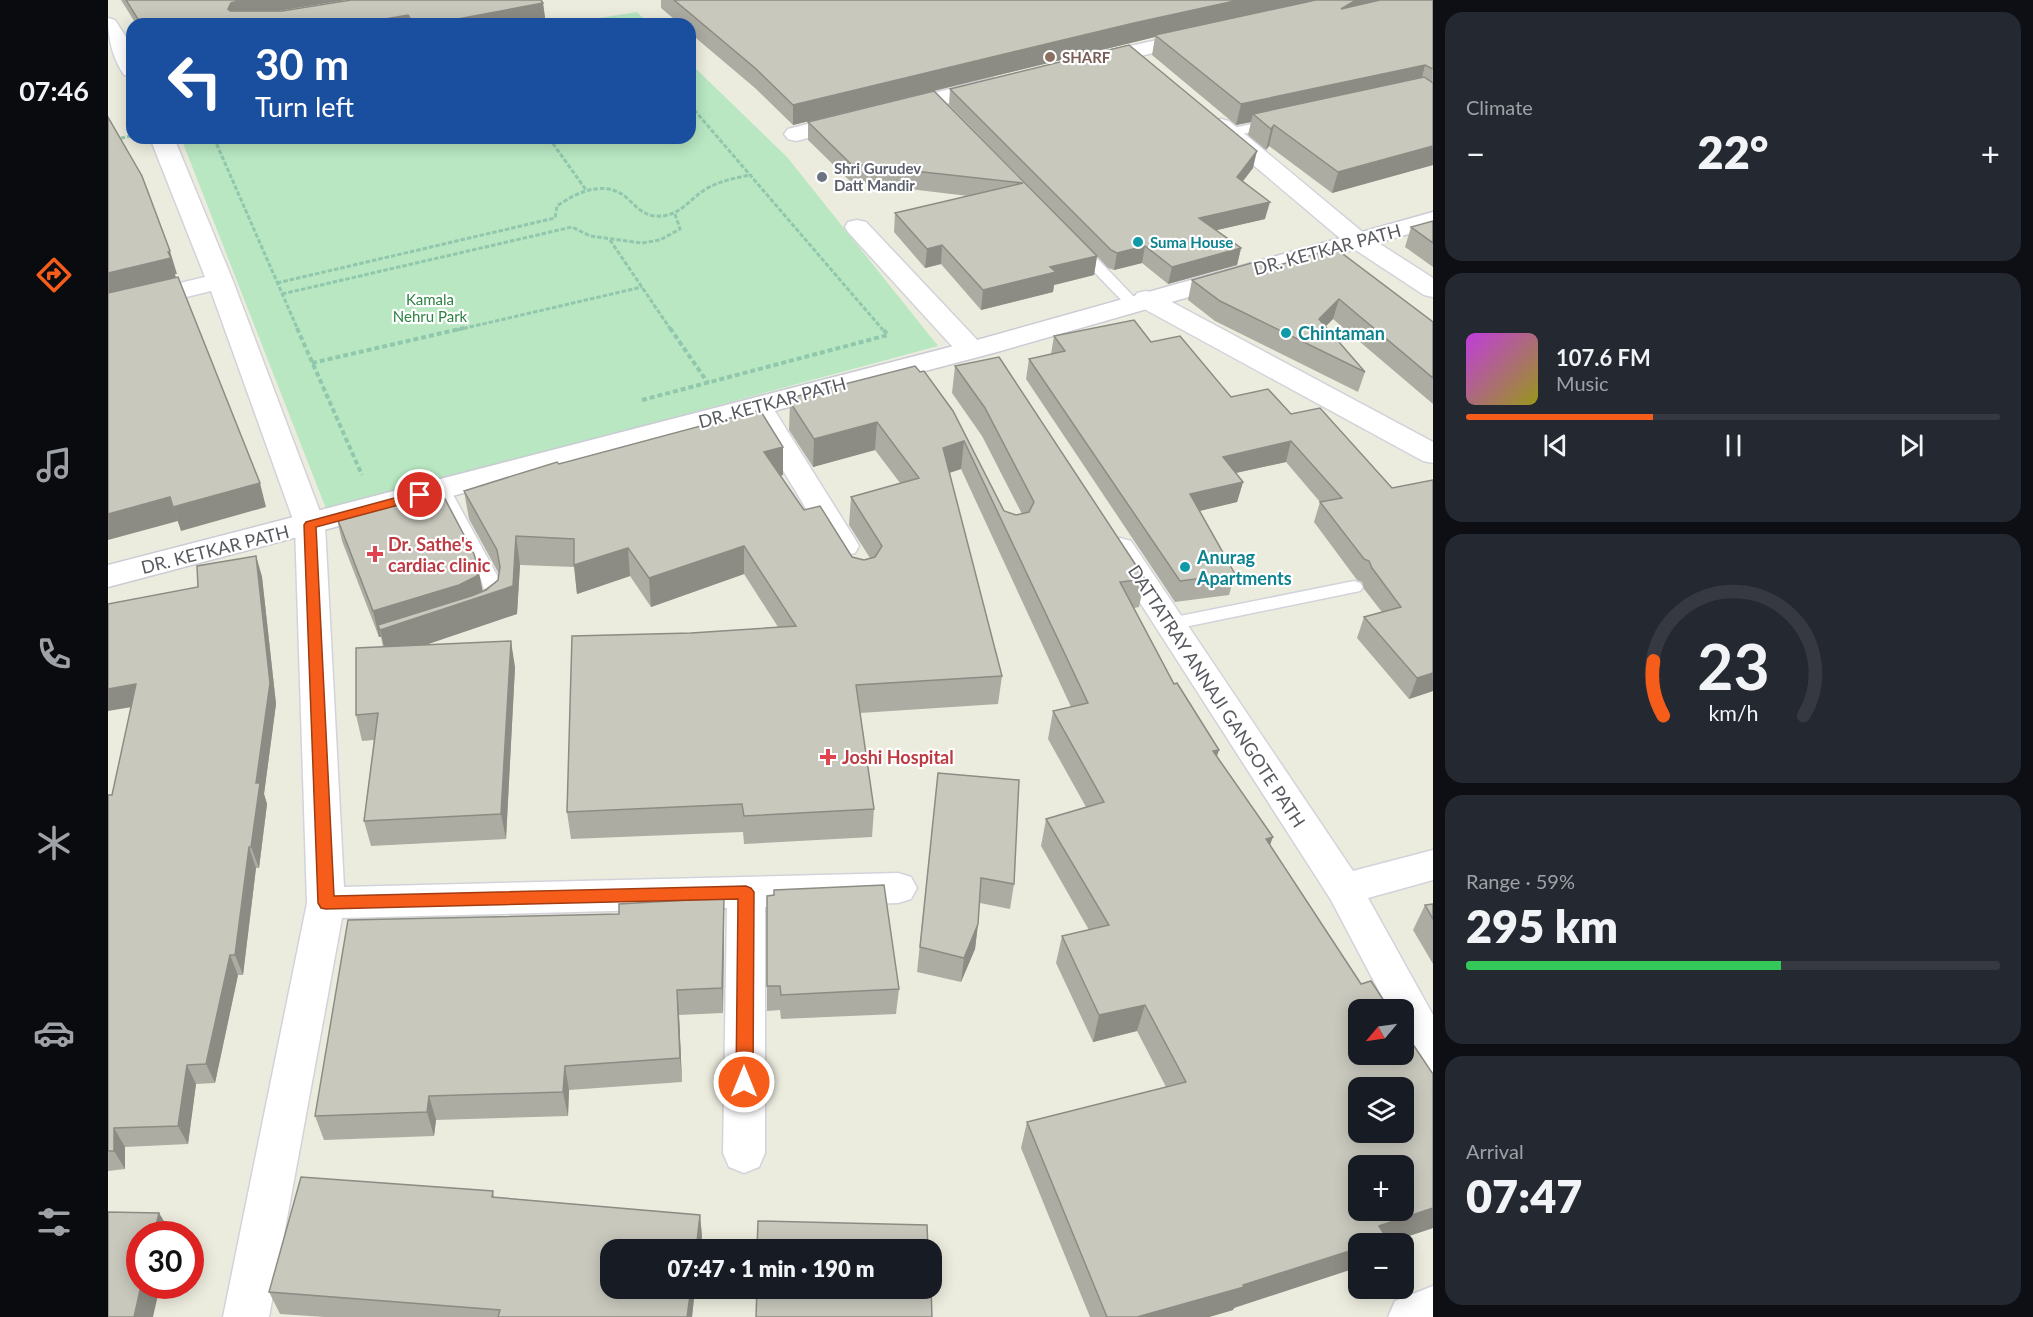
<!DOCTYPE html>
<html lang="en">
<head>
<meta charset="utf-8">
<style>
  body { margin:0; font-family:Lato,sans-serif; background:#242831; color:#f1f3f6; height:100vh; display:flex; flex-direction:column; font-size:22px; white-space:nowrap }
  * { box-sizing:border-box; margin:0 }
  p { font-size:20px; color:#9ea1a6 }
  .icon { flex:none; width:33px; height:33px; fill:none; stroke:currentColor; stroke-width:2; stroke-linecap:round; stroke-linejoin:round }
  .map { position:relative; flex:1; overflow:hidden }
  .side { display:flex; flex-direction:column; gap:12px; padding:12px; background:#0d0f14; width:600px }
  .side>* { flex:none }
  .top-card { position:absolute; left:18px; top:18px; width:570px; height:126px; border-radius:18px; box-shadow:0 3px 15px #0003; background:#1a4fa0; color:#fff; overflow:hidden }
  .needle { width:39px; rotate:241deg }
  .tools { position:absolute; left:1240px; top:999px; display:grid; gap:12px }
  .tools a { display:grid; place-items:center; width:66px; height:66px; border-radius:12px; background:#171b24; box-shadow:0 3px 15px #0003; font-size:30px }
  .speed { position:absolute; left:18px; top:1221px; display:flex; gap:12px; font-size:30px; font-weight:700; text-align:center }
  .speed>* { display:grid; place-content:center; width:78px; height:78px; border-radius:50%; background:#171b24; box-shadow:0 3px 15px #0003; line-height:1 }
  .speed .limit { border:9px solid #d22; background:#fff; color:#111 }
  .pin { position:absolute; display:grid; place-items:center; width:51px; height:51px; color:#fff; margin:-26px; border:3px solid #fff; border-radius:50%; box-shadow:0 2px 6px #0007 }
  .me { position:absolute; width:66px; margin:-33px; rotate:0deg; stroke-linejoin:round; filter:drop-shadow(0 0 4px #0008) }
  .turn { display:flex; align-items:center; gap:21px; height:126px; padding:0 30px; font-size:27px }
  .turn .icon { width:78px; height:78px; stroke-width:2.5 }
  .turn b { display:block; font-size:42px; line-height:51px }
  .big { font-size:45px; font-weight:800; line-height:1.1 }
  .side .widget { flex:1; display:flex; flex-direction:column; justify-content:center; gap:9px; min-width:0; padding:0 21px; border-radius:18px; background:#242831 }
  .side .dial { align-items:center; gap:0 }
  .dial svg { height:156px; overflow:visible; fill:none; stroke:#363941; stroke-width:7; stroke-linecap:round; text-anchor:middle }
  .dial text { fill:#f1f3f6; stroke:none }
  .song { display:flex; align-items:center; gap:18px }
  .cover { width:72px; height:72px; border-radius:9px; background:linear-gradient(135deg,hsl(290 70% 55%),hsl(60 70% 35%)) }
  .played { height:6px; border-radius:3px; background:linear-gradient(90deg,#f65d1b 35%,#363941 35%) }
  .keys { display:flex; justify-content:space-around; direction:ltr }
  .heat { display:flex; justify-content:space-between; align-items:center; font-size:33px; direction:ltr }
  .charge { height:9px; border-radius:4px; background:linear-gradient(90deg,#34c759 59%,#363941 0) }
  .trip { position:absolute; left:492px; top:1239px; width:342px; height:60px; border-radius:18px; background:#171b24; box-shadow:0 3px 15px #0003; font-weight:800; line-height:60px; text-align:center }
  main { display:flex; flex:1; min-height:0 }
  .menu { display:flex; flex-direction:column; width:108px; justify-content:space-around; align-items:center; background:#090b0e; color:#9ea1a6 }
  .menu .icon { width:42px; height:42px }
  .menu .current { color:#f65d1b }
  .menu b { font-size:27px; color:#f1f3f6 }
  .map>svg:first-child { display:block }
</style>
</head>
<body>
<main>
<nav class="menu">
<b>07:46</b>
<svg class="icon current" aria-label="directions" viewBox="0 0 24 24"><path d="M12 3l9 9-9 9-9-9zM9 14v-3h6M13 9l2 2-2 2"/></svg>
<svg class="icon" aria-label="music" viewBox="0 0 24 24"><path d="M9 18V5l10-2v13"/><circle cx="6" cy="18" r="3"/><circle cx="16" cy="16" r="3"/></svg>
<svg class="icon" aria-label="phone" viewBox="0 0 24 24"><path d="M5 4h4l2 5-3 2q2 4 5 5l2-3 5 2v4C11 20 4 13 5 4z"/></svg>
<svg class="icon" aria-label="climate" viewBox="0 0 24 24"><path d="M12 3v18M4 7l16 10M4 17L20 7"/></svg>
<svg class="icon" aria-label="car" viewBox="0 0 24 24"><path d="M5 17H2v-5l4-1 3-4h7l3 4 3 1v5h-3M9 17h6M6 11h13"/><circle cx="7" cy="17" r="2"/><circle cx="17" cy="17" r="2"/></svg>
<svg class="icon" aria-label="filters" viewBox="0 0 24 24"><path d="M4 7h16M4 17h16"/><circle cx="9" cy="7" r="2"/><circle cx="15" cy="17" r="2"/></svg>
</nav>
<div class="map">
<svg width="1325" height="1317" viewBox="0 0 1325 1317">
  <rect width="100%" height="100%" fill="#ececde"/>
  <g fill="#b8e7c2">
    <polygon points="529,12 541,24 454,24"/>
    <polygon points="582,63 679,157 830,346 219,511 73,138 582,138"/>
  </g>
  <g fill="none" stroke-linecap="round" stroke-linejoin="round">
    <g stroke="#d2d3da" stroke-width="3">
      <g id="lane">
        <polygon points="1165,119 1171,123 1169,126 1121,137 1115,133 1117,130"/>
        <polygon points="971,244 976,245 1029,300 1031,303 1029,306 1019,306 966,251 964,248"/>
        <polygon points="334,484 340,485 342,489 391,579 395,593 390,611 378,611 375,607 377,593 373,579 326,489 328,485"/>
        <polygon points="1246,581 1252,583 1255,587 1252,591 1062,630 1056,628 1053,624 1056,620 1062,618"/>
      </g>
    </g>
    <g stroke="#d2d3da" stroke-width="3">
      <g id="street">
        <path d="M0,18l7,2 17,26v31l-8,-2c-12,-18 -16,-36 -16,-57z"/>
        <polygon points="1090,31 1097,33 1101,37 1097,41 985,67 977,66 974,61 977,56"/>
        <polygon points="885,78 893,80 896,85 893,90 790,116 782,114 779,109 782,104"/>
        <polygon points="743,113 751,115 754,120 751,125 688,141 680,139 676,134 680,129"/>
        <polygon points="1113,119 1121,121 1258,235 1325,278 1325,297 1316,295 1240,245 1105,131 1102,126 1105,121"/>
        <polygon points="42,138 66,138 125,281 217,525 236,887 790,873 803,877 809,888 803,899 790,903 657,907 657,1153 651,1167 636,1173 621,1167 615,1153 619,908 234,918 161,1317 115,1317 199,903 187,525 103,291 0,316 0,300 97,277"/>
        <polygon points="749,220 758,222 873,344 877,350 873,356 863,358 853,356 740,232 737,227 740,222"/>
        <polygon points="1038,291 1047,293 1325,442 1325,463 1315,461 1029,305 1025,299 1029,293"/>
        <polygon points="650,397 660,400 747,539 751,546 747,553 736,556 725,553 636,406 640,400"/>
        <polygon points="1012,538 1023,541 1245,871 1325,850 1325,880 1260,898 1325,1015 1325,1072 1311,1067 1296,1039 1296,1010 1281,1010 1223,900 997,548 1001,541"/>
        <polygon points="1325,1286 1325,1317 1280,1317 1287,1301"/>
      </g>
    </g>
    <g stroke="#cacbd4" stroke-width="3">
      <polygon id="secondary" points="1325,212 1325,227 889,352 0,587 0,565 869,340"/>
    </g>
    <g stroke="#91c7ad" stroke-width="3" stroke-dasharray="4.5 2" stroke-linecap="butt">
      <polyline points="582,105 775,330"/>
      <polyline points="106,138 190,330"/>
      <polyline points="441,138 478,190"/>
      <polyline points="0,141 23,136"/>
      <polyline points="502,240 563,330"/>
      <path d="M169,283l278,-65 2,-12c21,-15 50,-27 71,-7 8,7 15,16 27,17 24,2 33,-16 51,-27 13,-8 29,-11 44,-14"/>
      <polyline points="174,294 464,227 482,236 534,243 552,240 572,229 567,214"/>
      <polyline points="349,330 534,287"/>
    </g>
    <g stroke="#91c7ad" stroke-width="4" stroke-dasharray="5 3" stroke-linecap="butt">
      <polyline points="189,328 254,475"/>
      <polyline points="562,328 600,383"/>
      <polyline points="204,363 356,328"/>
      <polyline points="534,400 780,335 774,328"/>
    </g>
    <use href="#lane" fill="#fff" fill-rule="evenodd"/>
    <use href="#street" fill="#fff" fill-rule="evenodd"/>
    <use href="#secondary" fill="#fff" fill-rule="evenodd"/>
  </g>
  <g fill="#adaca3">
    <polygon points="13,0 238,0 170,11 435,3 437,18 407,24 28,24"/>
    <polygon points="553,0 1325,0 1325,165 1224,193 1161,146 1158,150 1140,135 1143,122 1128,125 1044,55 1047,37 826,91 978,244 841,105 842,89 1145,168 1134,182 1157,219 1108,230 1133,248 1129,265 1060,284 1034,263 1006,270 1000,268 989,256 986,275 946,285 945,292 873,310 833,264 817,268 786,232 787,213 860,196 743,182 700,140 700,122 777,103 685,125 647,88 582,33 582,24 572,24 553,8"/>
    <polygon points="1325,221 1325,267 1297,247 1303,227"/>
    <polygon points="1165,267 1325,322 1325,404 1225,319 1217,327 1257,372 1250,392 1107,321 1080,300 1084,280"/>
    <polygon points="946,336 1043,342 1123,397 1183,414 1284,488 1325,480 1325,691 1301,699 1249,638 1256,617 1274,612 1256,589 1254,582 1249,580 1206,522 1212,502 1178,462 1128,473 1135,482 1129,502 1092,511 1127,574 1121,595 1067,602 918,379 921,359 943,354"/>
    <polygon points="847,366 1037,579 1031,607 1026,608 1066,684 1162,845 1253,984 1325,1074 1325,1228 1277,1244 1251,1244 1126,1308 1125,1310 1101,1317 982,1317 913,1148 919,1122 1058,1087 1029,1031 985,1042 948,963 954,936 981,930 933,846 938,819 978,807 940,739 945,711 963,707 853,469 841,473 894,676 890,704 752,713 766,809 764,837 636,844 635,832 463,839 459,812 583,633 670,627 636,574 543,607 522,576 469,594 466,567 412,565 409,614 317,645 407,667 398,839 263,846 256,821 266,740 254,741 248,715 275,647 273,637 271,637 234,541 228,515 324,503 374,591 390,580 391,574 361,519 356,491 451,464 675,475 672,476 696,510 744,557 756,560 762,558 741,525 743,497 792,483 767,450 705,467 681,430 682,402 686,401 686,397 816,371 896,511 908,515 914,514 874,436 844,393"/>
    <polygon points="148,556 154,577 168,704 156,794 159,804 151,868 148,868 135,975 130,975 107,1083 88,1084 80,1144 17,1147 17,1169 0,1171 0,795 4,795 90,587"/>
    <polygon points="830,773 906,884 902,909 872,903 870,924 867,949 853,982 809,972"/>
    <polygon points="659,896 791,989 788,1014 673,1019 672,1010 659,1011"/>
    <polygon points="1325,904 1325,964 1305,930 1317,905"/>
    <polygon points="616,923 615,1013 571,1015 574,1082 461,1090 460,1116 328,1120 326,1136 216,1140 207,1116"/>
    <polygon points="385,1191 386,1197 592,1215 594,1237 592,1250 502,1250 587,1288 584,1317 217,1317 172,1314 161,1292"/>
  </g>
  <g fill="#8d8c84">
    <polygon points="132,0 238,0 136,16 127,19 120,9 123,3"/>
    <polygon points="1131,0 1217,0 1047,35 1047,37 685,125 685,105 1026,23"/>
    <polygon points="1248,0 1275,0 1233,9"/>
    <polygon points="435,3 437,18 407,24 323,24"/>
    <polygon points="300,15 301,24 248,24"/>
    <polygon points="1317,65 1312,85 1145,114 1143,122 1128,125 1133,104"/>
    <polygon points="1166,125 1161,146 1158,150 1163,129"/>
    <polygon points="1325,146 1325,165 1224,193 1230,172"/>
    <polygon points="1149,151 1145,168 1125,194 1129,177"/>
    <polygon points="1162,202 1157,219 1088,235 1091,218"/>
    <polygon points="834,245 833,264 817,268 819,249"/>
    <polygon points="1037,246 1034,263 1006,270 1009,253"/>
    <polygon points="1133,248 1129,265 1060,284 1064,267"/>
    <polygon points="62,251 69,274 67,274 69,281 0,298 0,273"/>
    <polygon points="989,256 986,275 946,285 945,292 873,310 875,290 942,267"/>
    <polygon points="1231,299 1225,319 1205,339 1211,319"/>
    <polygon points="769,422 767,450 705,467 706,439"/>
    <polygon points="856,441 853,469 832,476 835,448"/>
    <polygon points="1183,441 1178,462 1109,477 1115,457"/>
    <polygon points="675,447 675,475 656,480 656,452"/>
    <polygon points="1135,482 1129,502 1078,514 1082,494"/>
    <polygon points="152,483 158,507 73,531 65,507"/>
    <polygon points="62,497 70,521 0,540 0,514"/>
    <polygon points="408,536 412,565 409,614 279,658 272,630 270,625 273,637 271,637 265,611 370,567 375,593 405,586"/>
    <polygon points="636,546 636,574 543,607 541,578"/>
    <polygon points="520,548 522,576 469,594 466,565"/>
    <polygon points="148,556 154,577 168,704 156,794 159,804 151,868 143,847 148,783"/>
    <polygon points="403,641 407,667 398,839 393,814"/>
    <polygon points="1325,673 1325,691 1301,699 1309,678"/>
    <polygon points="28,684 36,705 0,711 0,689"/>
    <polygon points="1111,750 1102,778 1105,751"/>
    <polygon points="1165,837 1155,864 1158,839"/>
    <polygon points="141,847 148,868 135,975 127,955"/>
    <polygon points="616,898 616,923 615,1013 614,988"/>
    <polygon points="870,924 867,949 853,982 856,958"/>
    <polygon points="122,955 130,975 107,1083 98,1064"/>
    <polygon points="569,990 571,1015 574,1082 572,1058"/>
    <polygon points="1037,1005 1029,1031 985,1042 991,1015"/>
    <polygon points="79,1065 88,1084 80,1144 70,1126"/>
    <polygon points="457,1066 461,1090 460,1116 455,1092"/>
    <polygon points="321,1096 328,1120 326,1136 319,1112"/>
    <polygon points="6,1128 17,1147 17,1169 6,1151"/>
    <polygon points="1325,1208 1325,1228 1277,1244 1261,1244 1271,1226"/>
    <polygon points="51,1213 64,1234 46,1234"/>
    <polygon points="592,1215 594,1237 592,1250 588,1250"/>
    <polygon points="1251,1248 1251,1267 1126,1308 1125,1310 1101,1317 1029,1317 1135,1285"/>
    <polygon points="33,1286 52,1286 45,1317 26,1317"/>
    <polygon points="583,1288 587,1288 584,1317 579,1317"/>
  </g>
  <g fill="#c9c8bd" stroke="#8d8c84" stroke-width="1.5" fill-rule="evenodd">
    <polygon points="18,0 133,0 123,3 120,9 122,11 174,11 243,0 433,0 435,3 323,24 306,24 300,15 248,24 33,24"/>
    <polygon points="566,0 1131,0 1026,23 685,105 647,68"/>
    <polygon points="1208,0 1248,0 1233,9 1272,0 1325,0 1325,69 1317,65 1133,104 1047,35"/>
    <polygon points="1021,45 1149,151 1129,177 1162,202 1091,218 1133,248 1064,267 1037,246 1009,253 1003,250 842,89"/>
    <polygon points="1316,77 1325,83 1325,146 1230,172 1166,125 1163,129 1145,114"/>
    <polygon points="826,91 989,256 942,267 948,272 875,290 834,245 819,249 787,213 915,183 743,164 700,122"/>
    <polygon points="0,117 34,176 62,251 60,252 63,258 0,273"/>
    <polygon points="1325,221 1325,243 1303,227"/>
    <polygon points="1227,248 1325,322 1325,378 1231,299 1211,319 1257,372 1112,301 1084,280 1154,260 1165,267"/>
    <polygon points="70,277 152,483 65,507 62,497 0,514 0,293"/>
    <polygon points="1026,320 1043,342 1072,336 1123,397 1160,389 1183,414 1212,408 1284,488 1325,480 1325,673 1309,678 1256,617 1293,607 1264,568 1261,561 1256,559 1212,502 1234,498 1183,441 1115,457 1135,482 1082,494 1127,574 1072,581 921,359 957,351 946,336"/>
    <path d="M891,357l146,222 -25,3 54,102 3,-1 42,67 -6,1 60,86 -7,2 95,145 10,-3 19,29h-31v44h45v-23l29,43v134l-54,18 8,13 -15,5h-13v4l-116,37 1,2 -107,30h-30l-80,-195 159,-40 -41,-77 -46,10 -37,-79 47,-11 -63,-106 58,-17 -51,-91 35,-8 -124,-262 -21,7 59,228 -146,9 18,124 -130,7 -2,-12 -175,8 5,-176 119,-3 105,-7 -52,-80 -95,32 -21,-30 -54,17v-26l-58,-3 -3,50 -133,44 -2,-5 93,-29 15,-6 12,-10 2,-13 -3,-17 -33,-59 93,-29 2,2 201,-54 23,37 -19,5 40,58 16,-4 32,51 12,3 11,-3 7,-11 -31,-49 68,-19 -42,-56 -63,17 -24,-37 6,-2 -2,-3 121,-31 5,6 4,-1 29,40 51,100 12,4 13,-3 5,-10 -49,-94 -30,-42zM1251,1088h45v44h-45zM1251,1166h45v44h-45z"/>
    <polygon points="319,491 324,503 337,499 366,554 370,567 369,576 351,585 265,611 228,515"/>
    <polygon points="148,556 162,683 148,783 152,783 143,847 141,847 127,955 122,955 98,1064 79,1065 70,1126 6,1128 6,1151 0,1151 0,795 4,795 28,684 0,689 0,604 90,587 89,566"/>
    <polygon points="403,641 393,814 256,821 270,713 248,715 248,648"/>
    <polygon points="830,773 911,780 906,884 873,878 870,924 856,958 812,947"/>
    <polygon points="776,885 791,989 673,995 672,986 659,986 659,896 666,895 666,890"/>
    <polygon points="616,898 614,988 569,990 572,1058 457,1066 455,1092 321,1096 319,1112 207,1116 240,920 511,914 511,904"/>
    <polygon points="1325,904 1325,919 1317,905"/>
    <polygon points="193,1177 385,1191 384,1197 592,1215 588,1250 502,1250 502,1288 583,1288 579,1317 390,1317 392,1310 161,1292"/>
    <polygon points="0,1212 51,1213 46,1234 32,1234 32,1286 33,1286 26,1317 0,1317"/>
    <polygon points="650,1221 819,1225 820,1250 649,1250"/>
    <polygon points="649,1288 823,1288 824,1317 648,1317"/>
  </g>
  <polygon fill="#f65d1b" stroke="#a03c12" stroke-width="1.5" points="312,491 318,495 317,498 208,527 226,896 638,886 643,888 646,892 645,1082 642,1087 636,1089 630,1087 628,1082 630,899 218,909 213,908 210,903 196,525 198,522"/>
  <circle fill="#8d6e63" stroke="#fff" stroke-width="2" cx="942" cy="57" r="6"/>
  <circle fill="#6b7280" stroke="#fff" stroke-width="2" cx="714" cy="177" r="6"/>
  <g fill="#0f9aa8" stroke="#fff" stroke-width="2">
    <circle cx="1030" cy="242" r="6"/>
    <circle cx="1178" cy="333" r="6"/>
    <circle cx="1077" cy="567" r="6"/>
  </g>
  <g fill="#e0444e" stroke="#fff" stroke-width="2">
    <path d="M264 545h6v6h6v6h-6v6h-6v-6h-6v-6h6z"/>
    <path d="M717 748h6v6h6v6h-6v6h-6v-6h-6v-6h6z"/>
  </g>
  <g text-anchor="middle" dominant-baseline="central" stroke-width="4.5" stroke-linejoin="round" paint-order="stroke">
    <g font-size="15" font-weight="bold" fill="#785e54" stroke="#fff" text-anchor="start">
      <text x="954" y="57">SHARF</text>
    </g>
    <g font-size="15" font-weight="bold" fill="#5b616d" stroke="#fff" text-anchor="start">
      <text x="726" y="168">Shri Gurudev<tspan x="726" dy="17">Datt Mandir</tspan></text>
    </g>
    <g font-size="15" font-weight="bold" fill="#0d838f" stroke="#fff" text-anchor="start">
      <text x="1042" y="242">Suma House</text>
    </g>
    <g font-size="15" fill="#2e8344" stroke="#fff">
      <text x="322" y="299">Kamala<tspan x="322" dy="17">Nehru Park</tspan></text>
    </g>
    <g font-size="18" fill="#585a61" stroke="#fff">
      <text transform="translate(1219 249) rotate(-15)">DR. KETKAR PATH</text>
      <text transform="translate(664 402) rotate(-15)">DR. KETKAR PATH</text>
      <text transform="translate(107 549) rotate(-14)">DR. KETKAR PATH</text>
      <text transform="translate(1109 696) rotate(57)">DATTATRAY ANNAJI GANGOTE PATH</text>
    </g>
    <g font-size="18" font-weight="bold" fill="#0d838f" stroke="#fff" text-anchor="start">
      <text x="1190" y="333">Chintaman</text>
      <text x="1089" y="557">Anurag<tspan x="1089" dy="21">Apartments</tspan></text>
    </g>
    <g font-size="18" font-weight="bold" fill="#be3a42" stroke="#fff" text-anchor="start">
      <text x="280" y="544">Dr. Sathe's<tspan x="280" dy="21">cardiac clinic</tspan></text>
      <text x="734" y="757">Joshi Hospital</text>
    </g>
  </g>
</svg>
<div class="tools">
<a><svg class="needle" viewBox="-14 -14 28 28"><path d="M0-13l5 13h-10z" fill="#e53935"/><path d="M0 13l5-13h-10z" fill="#9ea1a6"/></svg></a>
<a><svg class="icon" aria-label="layers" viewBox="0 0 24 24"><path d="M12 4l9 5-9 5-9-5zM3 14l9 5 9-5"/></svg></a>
<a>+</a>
<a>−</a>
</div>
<div class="speed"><div class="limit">30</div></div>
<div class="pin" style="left:312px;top:495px;background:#d93025"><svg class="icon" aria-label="arrive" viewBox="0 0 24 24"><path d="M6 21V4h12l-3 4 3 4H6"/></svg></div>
<svg class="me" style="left:636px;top:1082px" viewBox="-20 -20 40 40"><circle r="17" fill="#f65d1b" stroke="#fff" stroke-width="3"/><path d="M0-11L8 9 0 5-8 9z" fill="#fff"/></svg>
<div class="trip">07:47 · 1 min · 190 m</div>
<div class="top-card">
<div class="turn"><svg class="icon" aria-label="left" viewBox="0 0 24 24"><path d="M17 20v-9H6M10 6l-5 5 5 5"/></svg><div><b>30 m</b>Turn left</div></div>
</div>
</div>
<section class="side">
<div class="widget"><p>Climate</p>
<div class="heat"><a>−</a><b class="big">22°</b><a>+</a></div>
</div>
<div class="widget">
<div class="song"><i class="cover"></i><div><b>107.6 FM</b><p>Music</p></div></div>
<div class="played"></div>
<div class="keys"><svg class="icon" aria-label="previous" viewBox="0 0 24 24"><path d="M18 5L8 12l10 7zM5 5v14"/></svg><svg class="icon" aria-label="pause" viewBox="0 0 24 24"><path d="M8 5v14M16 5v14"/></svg><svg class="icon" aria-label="next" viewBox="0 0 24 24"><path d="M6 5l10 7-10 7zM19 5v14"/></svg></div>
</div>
<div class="widget dial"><svg viewBox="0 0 100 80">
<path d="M14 69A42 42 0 1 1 86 69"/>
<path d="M14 69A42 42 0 0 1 9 41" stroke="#f65d1b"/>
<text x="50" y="56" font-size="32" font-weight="700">23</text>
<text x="50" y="72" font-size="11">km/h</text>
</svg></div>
<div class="widget"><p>Range · 59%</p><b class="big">295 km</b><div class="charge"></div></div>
<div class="widget"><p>Arrival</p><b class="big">07:47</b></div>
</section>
</main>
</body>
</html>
